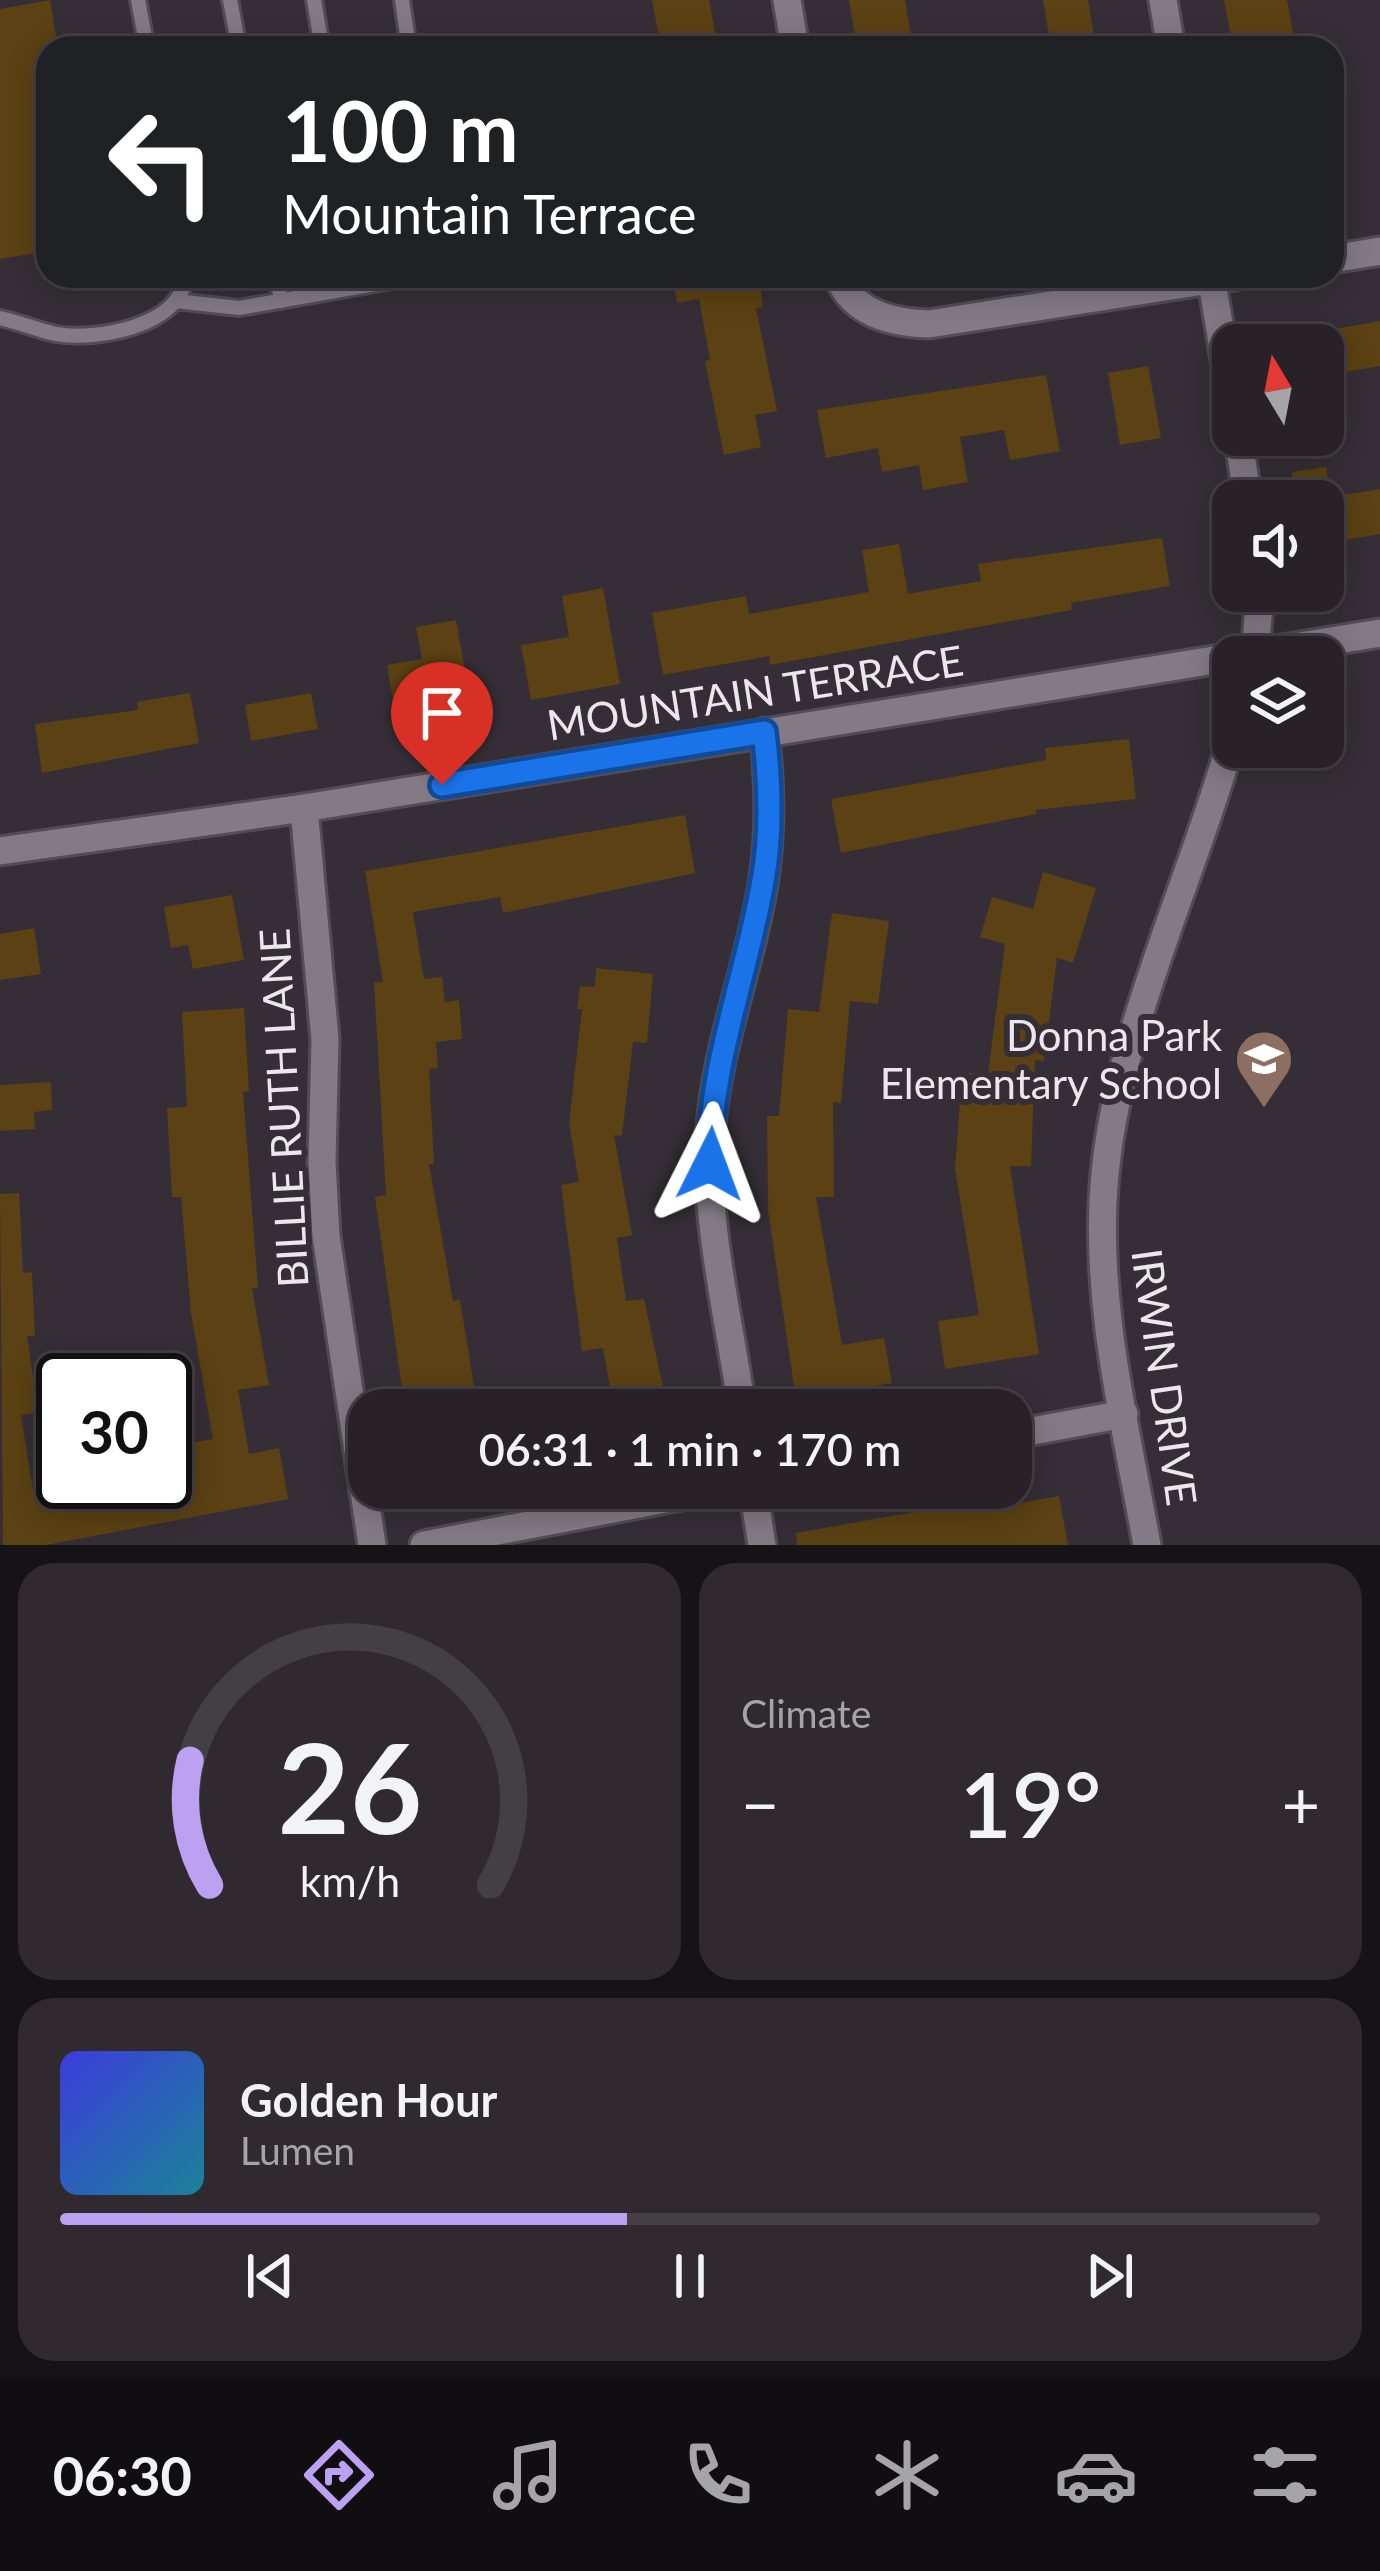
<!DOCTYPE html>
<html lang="en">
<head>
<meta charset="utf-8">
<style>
  body { margin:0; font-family:Lato,sans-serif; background:#302a30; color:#f1f3f6; height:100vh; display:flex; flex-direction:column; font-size:45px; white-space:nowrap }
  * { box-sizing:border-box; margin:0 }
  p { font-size:39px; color:#a5a4a8 }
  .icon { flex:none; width:66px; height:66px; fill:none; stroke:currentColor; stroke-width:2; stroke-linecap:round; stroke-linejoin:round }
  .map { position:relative; height:1545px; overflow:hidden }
  .sheet { display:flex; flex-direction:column; gap:18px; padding:18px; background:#161316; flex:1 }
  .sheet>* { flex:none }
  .banner { position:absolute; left:36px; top:36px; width:1308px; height:252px; border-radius:36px; box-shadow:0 6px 30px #0003,0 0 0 3px #443f45; background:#202124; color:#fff; overflow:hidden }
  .needle { width:78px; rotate:350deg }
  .tools { position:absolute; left:1212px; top:324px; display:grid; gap:24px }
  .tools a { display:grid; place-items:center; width:132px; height:132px; border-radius:24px; background:#282228; box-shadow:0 6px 30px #0003,0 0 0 3px #443f45; font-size:60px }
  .speed { position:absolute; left:36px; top:1353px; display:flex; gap:24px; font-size:60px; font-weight:700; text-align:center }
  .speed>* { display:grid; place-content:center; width:156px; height:156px; border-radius:50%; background:#282228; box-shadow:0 6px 30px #0003,0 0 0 3px #443f45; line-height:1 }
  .speed .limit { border:6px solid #111; border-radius:18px; background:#fff; color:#111 }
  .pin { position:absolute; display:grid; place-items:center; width:102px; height:102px; color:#fff; margin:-123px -51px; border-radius:50% 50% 50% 0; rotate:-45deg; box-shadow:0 0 12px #0007 }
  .pin .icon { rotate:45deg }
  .me { position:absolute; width:132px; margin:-66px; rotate:3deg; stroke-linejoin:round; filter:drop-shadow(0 0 9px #0008) }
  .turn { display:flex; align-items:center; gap:42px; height:252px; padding:0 48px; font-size:54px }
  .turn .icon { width:156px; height:156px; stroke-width:2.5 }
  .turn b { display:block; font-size:84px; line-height:102px }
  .big { font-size:90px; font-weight:600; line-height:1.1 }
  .sheet .tile { flex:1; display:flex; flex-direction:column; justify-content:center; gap:18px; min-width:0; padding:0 42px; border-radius:36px; background:#302a30 }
  .sheet .dial { align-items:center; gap:0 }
  .dial svg { height:312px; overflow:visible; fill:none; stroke:#443f45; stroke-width:7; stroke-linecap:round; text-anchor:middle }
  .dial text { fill:#f1f3f6; stroke:none }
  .song { display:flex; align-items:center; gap:36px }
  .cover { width:144px; height:144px; border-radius:18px; background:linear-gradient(135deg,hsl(240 70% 55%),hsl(190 70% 35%)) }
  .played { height:12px; border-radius:6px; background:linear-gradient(90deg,#bca0f2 45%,#443f45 45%) }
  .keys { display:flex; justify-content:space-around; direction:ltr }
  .heat { display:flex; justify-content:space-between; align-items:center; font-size:66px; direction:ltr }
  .sheet .tiles { flex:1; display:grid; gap:18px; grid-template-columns:1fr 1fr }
  .tile:last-child { grid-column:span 2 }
  .trip { position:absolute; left:348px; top:1389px; width:684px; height:120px; border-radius:36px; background:#282228; box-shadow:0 6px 30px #0003,0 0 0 3px #443f45; font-weight:600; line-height:120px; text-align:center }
  .tabs { display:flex; height:192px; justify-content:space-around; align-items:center; background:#100e10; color:#a5a4a8 }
  .tabs .icon { width:84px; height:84px }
  .tabs .selected { color:#bca0f2 }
  .tabs b { font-size:54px; color:#f1f3f6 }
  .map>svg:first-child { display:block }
</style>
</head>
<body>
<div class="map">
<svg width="1380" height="1545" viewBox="0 0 1380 1545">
  <rect width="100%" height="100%" fill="#352e36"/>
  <g fill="#5b4113">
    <polygon points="50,0 58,48 48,48 48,251 0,259 0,9"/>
    <polygon points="652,0 709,0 718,48 661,48"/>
    <polygon points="849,0 905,0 913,48 857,48"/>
    <polygon points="1043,0 1088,0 1096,48 1051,48"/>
    <polygon points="1224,0 1287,0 1296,48 1233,48"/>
    <polygon points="672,276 759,276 763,307 756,308 777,411 755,415 761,447 724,455 705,361 710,360 699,299 677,303"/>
    <polygon points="1380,321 1380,366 1323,376 1323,331"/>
    <polygon points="1148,366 1161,438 1120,445 1108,373"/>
    <polygon points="1046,375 1060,451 1010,460 1004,430 960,437 968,482 923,490 919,465 882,472 878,448 826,458 817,410"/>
    <polygon points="1326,467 1331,497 1380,489 1380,534 1323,544 1323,501 1296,501 1292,472"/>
    <polygon points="1162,538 1170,586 1071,603 1072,610 770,665 769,656 663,675 652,613 746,596 749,614 869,592 862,550 899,544 908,594 981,581 978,564"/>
    <polygon points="603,588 620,684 531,700 521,645 569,637 562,596"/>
    <polygon points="456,620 470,699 395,712 387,665 422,659 416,627"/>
    <polygon points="190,693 199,743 42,773 35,724 138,710 137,702"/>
    <polygon points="311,693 318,729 251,741 245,705"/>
    <polygon points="1129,739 1136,799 1036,810 1036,814 841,853 831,799 1046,760 1045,748"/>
    <polygon points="685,815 695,873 503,913 500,897 413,912 424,979 442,977 445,1002 459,1000 462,1039 436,1042 438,1068 429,1069 434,1164 429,1164 453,1301 460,1300 478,1410 405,1410 375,1197 386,1195 374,982 383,982 365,871"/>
    <polygon points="1043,872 1096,888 1073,963 1057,958 1044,1061 1035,1060 1031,1166 1010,1166 1039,1354 945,1369 938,1321 979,1315 955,1169 962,1073 988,1073 1005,944 980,937 992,897 1033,909"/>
    <polygon points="232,895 244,960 193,969 188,945 171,948 164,907"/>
    <polygon points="832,913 889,921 878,1004 850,1001 841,1103 833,1102 834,1197 816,1197 842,1345 884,1338 892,1383 796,1400 768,1210 767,1116 779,1116 788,1009 819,1012"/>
    <polygon points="34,928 41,974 0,980 0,934"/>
    <polygon points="596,968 653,974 647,1043 633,1042 622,1136 614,1135 632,1235 617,1238 626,1301 644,1299 668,1410 614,1410 603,1348 582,1351 561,1185 579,1182 569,1124 582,1009 577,1009 580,986 595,987"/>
    <polygon points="244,1008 249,1091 243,1092 258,1288 252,1288 269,1385 238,1390 249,1454 279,1448 288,1499 46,1545 3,1545 0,1194 19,1193 23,1273 32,1272 35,1336 27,1336 38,1412 21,1415 33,1490 78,1482 165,1482 165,1463 187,1459 185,1444 213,1439 191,1313 181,1197 172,1197 167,1108 187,1107 182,1012"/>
    <polygon points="51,1082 52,1110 34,1112 35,1129 0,1131 0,1085"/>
    <polygon points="1059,1496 1068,1545 797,1545 796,1533 976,1501 977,1511"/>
  </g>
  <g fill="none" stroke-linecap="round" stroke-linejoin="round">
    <g stroke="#524c54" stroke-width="20">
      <g id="service">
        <polyline points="138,0 147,48"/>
        <polyline points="230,0 239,48"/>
        <polyline points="314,0 322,48"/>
        <polyline points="402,0 409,48"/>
        <polyline points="277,276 281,301"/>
        <polyline points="176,301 239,308 421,276"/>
        <path d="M0,318c19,4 37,12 56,16 40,7 127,-8 129,-58"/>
      </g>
    </g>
    <g stroke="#524c54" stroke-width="33">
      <g id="minor">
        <polyline points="787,0 795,48"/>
        <polyline points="1163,0 1171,48"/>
        <polyline points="1332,259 1380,251"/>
        <path d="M838,276c15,38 55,47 91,48l306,-48"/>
        <polyline points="1211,276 1233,408"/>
        <polyline points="1238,435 1248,501"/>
        <polyline points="1255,657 1260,591"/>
        <polyline points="304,808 325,1039 322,1162 326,1236 372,1545"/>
        <polyline points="0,851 304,808 1380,633"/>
        <path d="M742,1410c-12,-88 -37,-183 -32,-272 5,-89 41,-173 54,-260 7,-48 6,-98 0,-146"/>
        <polyline points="1011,1435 1124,1414"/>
        <polyline points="753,1488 762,1545"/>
        <polyline points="424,1545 723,1488"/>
        <path d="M1147,1545c-22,-122 -54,-247 -42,-371 14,-148 88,-296 128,-439"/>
      </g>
    </g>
    <use href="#service" stroke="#827a84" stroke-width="14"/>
    <use href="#minor" stroke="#827a84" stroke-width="27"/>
  </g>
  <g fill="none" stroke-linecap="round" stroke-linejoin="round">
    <g stroke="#114b97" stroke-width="30">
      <path id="route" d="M442,785l322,-53c6,49 8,100 -1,149 -16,94 -54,186 -53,283"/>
    </g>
    <use href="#route" stroke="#1a73e8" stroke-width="21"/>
  </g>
  <defs>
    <g id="school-pin" transform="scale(3)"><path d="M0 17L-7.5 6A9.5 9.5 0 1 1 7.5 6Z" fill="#8d6e63" stroke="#352e36"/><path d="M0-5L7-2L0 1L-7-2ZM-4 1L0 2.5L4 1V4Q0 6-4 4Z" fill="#fff"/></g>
  </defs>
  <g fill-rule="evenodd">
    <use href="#school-pin" x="1264" y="1059"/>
  </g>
  <g text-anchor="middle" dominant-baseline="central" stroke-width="12" stroke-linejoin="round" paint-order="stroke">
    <g font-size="42" fill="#ece7ec" stroke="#352e36">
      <text transform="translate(755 692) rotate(-9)">MOUNTAIN TERRACE</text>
      <text transform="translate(283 1108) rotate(-93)">BILLIE RUTH LANE</text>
      <text transform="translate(1165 1377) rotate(82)">IRWIN DRIVE</text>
    </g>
    <g font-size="42" fill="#ece7ec" stroke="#352e36" text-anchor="end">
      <text x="1222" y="1035">Donna Park<tspan x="1222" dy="48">Elementary School</tspan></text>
    </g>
  </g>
</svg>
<div class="tools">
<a><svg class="needle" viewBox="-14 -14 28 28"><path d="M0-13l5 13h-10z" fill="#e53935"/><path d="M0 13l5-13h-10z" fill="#a5a4a8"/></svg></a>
<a><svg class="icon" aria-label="sound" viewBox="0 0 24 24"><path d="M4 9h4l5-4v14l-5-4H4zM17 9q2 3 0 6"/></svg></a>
<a><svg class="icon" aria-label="layers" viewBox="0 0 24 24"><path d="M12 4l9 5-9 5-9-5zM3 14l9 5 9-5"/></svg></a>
</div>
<div class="speed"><div class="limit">30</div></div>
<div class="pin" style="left:442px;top:785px;background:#d93025"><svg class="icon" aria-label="arrive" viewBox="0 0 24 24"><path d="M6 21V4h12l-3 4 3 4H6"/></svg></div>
<svg class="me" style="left:710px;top:1164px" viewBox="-20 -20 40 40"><path d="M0-17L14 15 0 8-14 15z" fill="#1a73e8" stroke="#fff" stroke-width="4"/></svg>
<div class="trip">06:31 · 1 min · 170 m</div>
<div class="banner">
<div class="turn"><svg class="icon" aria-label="left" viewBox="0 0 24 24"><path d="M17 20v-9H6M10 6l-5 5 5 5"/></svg><div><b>100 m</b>Mountain Terrace</div></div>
</div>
</div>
<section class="sheet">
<div class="tiles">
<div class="tile dial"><svg viewBox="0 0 100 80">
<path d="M14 69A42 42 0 1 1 86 69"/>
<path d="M14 69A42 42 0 0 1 9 37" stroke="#bca0f2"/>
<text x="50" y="56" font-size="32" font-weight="700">26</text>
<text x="50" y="72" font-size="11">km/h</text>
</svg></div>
<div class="tile"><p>Climate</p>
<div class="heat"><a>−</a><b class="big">19°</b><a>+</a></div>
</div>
<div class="tile">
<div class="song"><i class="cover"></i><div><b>Golden Hour</b><p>Lumen</p></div></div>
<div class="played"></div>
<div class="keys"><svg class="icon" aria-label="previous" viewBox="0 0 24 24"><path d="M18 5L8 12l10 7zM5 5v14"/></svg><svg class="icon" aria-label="pause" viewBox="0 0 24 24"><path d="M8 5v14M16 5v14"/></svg><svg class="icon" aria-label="next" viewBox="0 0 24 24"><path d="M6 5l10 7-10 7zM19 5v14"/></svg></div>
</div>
</div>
</section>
<nav class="tabs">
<b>06:30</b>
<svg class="icon selected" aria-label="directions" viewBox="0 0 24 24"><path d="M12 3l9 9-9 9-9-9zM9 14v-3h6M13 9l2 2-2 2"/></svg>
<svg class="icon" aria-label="music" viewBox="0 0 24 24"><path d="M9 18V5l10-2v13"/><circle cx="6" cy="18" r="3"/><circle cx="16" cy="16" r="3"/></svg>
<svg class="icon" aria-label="phone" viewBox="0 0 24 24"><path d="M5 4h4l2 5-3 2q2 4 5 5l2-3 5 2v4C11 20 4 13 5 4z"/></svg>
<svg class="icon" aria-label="climate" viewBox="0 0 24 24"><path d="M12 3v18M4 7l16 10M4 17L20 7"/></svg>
<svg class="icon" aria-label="car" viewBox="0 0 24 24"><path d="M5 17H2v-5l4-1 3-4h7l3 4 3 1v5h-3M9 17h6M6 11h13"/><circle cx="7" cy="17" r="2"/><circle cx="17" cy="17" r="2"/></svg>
<svg class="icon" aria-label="filters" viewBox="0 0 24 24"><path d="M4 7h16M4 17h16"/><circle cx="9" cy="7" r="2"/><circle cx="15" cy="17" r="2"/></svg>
</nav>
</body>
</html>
